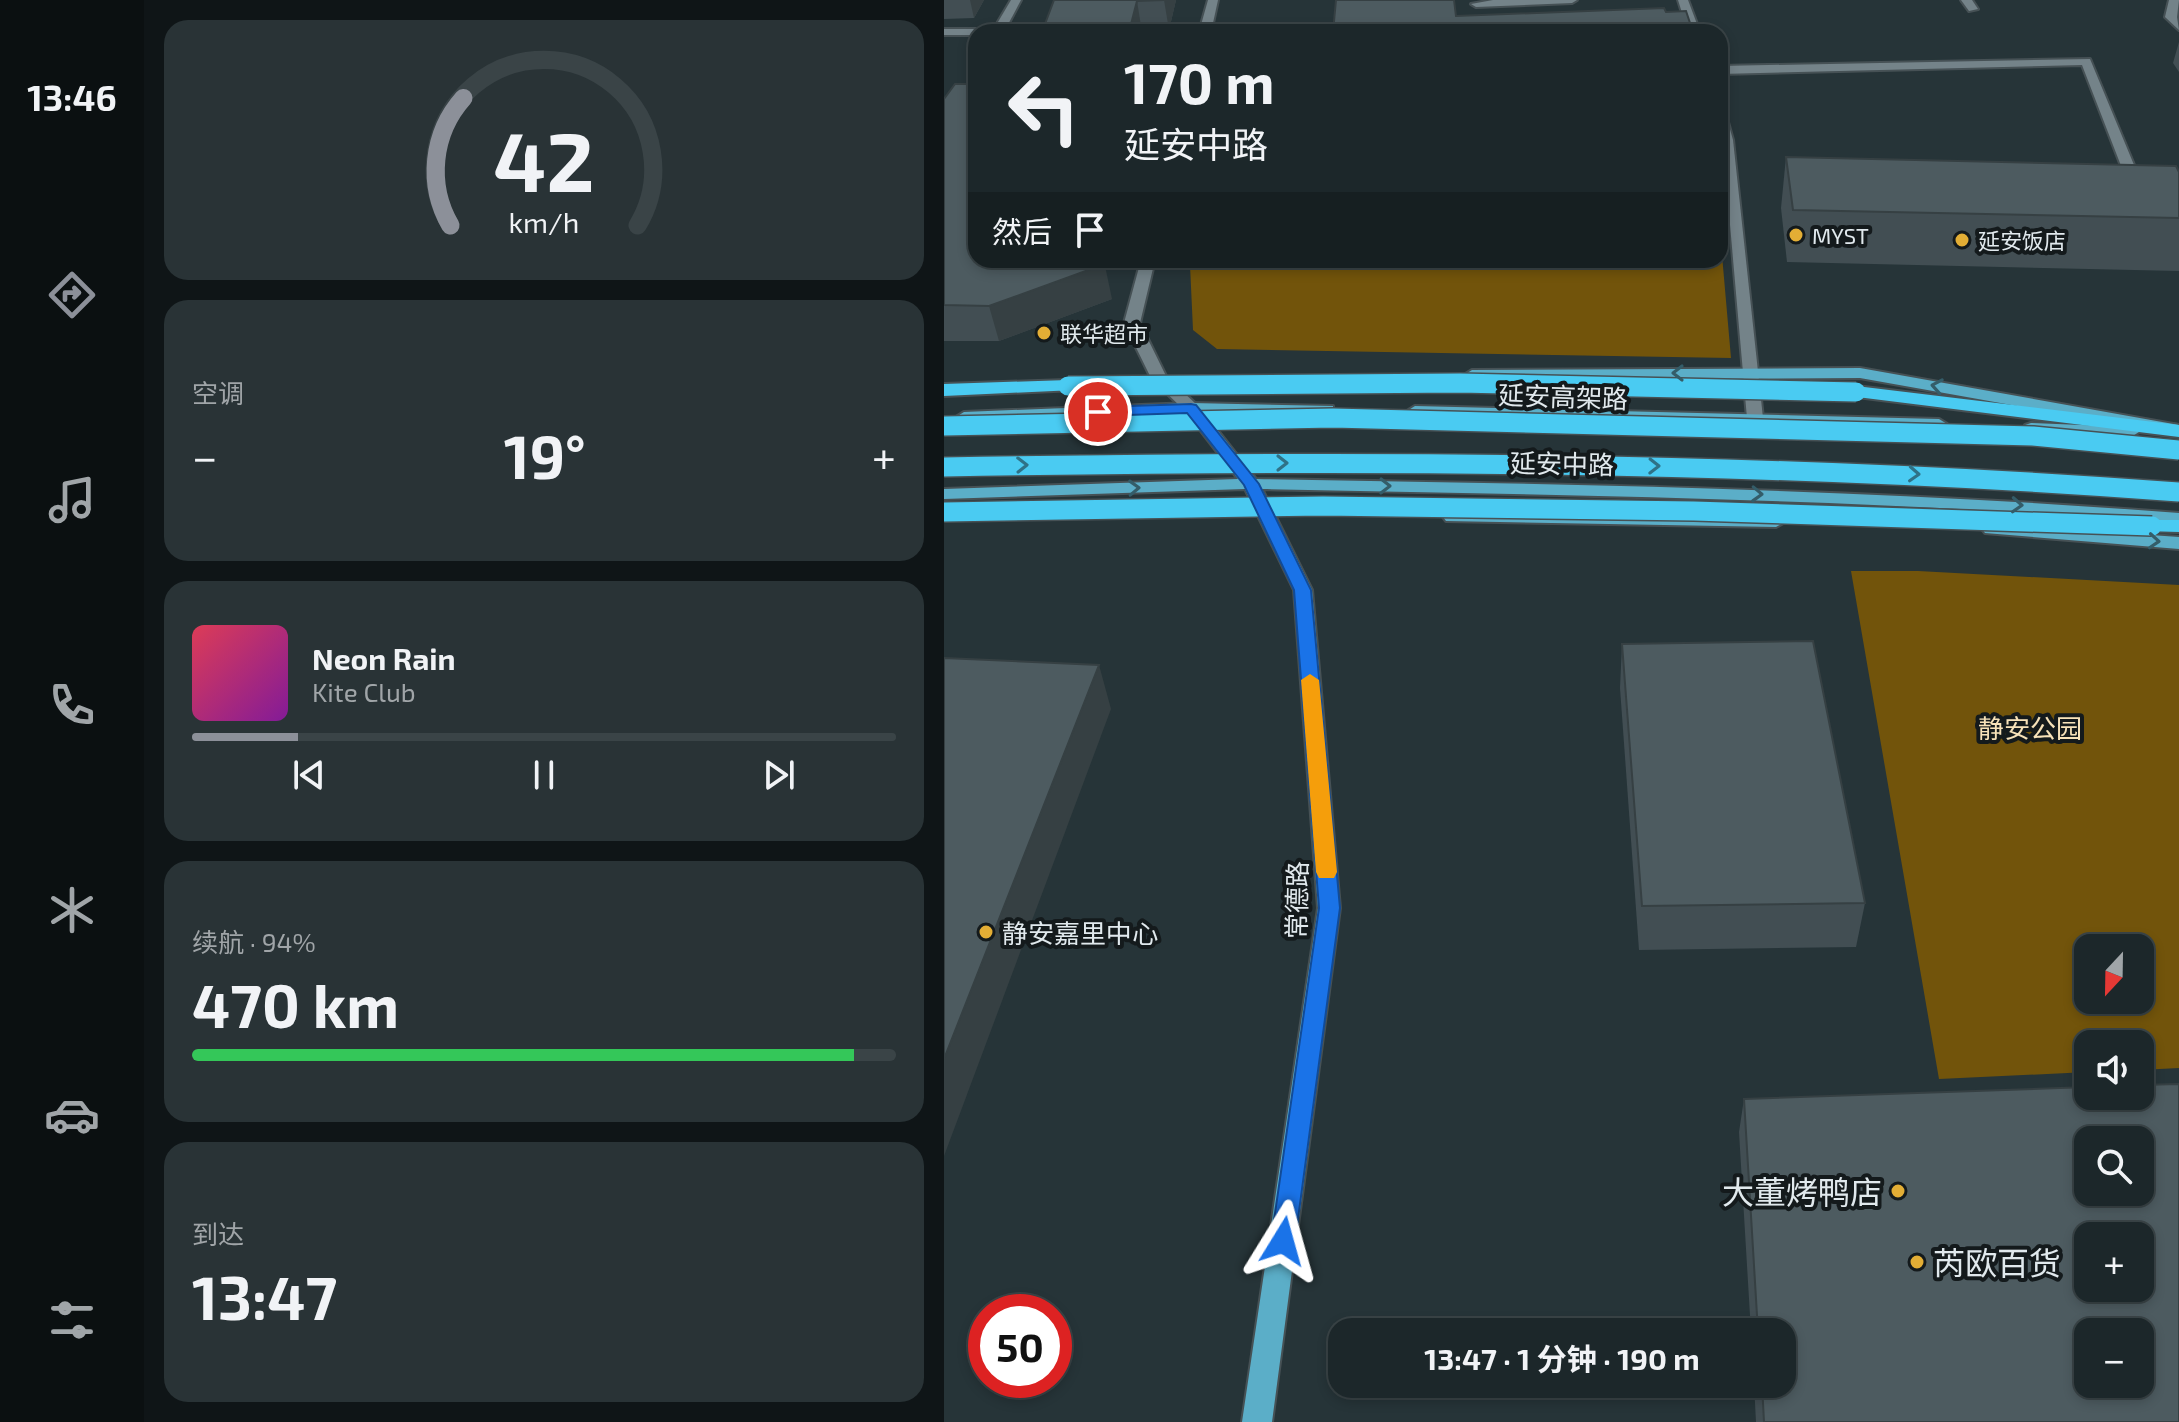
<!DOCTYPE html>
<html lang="zh">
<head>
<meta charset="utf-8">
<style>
  body { margin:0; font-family:"Exo 2","Noto Sans SC",sans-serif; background:#293336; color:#f1f3f6; height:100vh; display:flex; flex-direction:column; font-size:30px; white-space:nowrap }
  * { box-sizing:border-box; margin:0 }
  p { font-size:26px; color:#a0a5a8 }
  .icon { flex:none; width:44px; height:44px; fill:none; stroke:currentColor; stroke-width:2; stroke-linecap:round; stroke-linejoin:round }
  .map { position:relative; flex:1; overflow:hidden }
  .sheet { display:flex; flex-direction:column; gap:20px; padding:20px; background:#0f1517; width:800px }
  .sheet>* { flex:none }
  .hud { position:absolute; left:24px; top:24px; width:760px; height:244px; border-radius:24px; box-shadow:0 4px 12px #0003,0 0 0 2px #3a4447; background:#1c272a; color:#f1f3f6; overflow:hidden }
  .needle { width:52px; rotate:202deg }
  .buttons { position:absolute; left:1130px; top:934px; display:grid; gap:16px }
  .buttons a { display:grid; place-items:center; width:80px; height:80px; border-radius:16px; background:#1c272a; box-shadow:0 4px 12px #0003,0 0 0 2px #3a4447; font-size:40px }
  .speed { position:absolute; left:24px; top:1294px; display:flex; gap:16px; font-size:40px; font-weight:700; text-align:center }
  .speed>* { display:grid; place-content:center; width:104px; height:104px; border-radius:50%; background:#1c272a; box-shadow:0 4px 12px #0003,0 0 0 2px #3a4447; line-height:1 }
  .speed .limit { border:12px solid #d22; background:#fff; color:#111 }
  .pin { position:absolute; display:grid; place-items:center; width:68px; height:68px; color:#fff; margin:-34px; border:4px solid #fff; border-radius:50%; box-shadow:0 2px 8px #0007 }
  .me { position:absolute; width:88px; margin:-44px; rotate:8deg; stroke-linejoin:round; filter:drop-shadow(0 0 6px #0008) }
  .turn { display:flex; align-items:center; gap:28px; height:168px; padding:0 24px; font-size:36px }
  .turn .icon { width:104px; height:104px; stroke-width:2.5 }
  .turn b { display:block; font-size:56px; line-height:68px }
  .then { display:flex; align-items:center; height:76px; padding:0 24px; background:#0003; gap:16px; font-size:30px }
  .big { font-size:60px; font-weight:700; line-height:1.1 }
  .sheet .widget { flex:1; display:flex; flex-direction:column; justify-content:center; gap:12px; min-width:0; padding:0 28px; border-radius:24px; background:#293336 }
  .sheet .dial { align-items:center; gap:0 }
  .dial svg { height:208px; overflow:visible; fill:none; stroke:#3a4447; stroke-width:7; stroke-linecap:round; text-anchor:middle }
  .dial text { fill:#f1f3f6; stroke:none }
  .song { display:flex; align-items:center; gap:24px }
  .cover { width:96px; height:96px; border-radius:12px; background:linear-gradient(135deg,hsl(350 70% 55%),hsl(290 70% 35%)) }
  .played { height:8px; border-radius:4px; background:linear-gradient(90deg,#8c9099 15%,#3a4447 15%) }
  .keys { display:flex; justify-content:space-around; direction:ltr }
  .heat { display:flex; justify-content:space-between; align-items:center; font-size:44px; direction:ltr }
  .charge { height:12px; border-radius:6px; background:linear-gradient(90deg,#34c759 94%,#3a4447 0) }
  .trip { position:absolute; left:384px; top:1318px; width:468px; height:80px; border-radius:24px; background:#1c272a; box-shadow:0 4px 12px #0003,0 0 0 2px #3a4447; font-weight:700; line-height:80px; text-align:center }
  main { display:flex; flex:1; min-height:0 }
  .tabs { display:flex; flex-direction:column; width:144px; justify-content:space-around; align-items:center; background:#0b1011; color:#a0a5a8 }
  .tabs .icon { width:56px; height:56px }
  .tabs .active { color:#8c9099 }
  .tabs b { font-size:36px; color:#f1f3f6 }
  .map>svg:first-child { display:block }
</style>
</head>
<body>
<main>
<nav class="tabs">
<b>13:46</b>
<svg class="icon active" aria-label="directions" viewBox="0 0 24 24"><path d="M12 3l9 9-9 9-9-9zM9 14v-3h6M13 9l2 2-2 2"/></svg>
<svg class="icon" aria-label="music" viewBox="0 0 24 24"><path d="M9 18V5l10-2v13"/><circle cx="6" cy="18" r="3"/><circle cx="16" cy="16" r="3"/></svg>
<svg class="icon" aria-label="phone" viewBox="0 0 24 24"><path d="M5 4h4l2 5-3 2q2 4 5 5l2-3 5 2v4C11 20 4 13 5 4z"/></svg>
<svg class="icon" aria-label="climate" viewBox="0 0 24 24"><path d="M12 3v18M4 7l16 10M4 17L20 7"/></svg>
<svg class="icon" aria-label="car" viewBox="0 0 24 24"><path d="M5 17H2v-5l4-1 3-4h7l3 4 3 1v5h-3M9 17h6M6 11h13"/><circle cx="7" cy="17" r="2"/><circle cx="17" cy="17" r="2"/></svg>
<svg class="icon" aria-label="filters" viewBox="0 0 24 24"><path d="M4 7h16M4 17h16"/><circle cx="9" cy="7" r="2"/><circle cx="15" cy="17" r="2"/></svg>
</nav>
<section class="sheet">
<div class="widget dial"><svg viewBox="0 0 100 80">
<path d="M14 69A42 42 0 1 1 86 69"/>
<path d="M14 69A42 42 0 0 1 19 20" stroke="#8c9099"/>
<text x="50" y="56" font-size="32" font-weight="700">42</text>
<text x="50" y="72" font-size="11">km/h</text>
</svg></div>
<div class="widget"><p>空调</p>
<div class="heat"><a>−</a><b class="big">19°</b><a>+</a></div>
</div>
<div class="widget">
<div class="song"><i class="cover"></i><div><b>Neon Rain</b><p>Kite Club</p></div></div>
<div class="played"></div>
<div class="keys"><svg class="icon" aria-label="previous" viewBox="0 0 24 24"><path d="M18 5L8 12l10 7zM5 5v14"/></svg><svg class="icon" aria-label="pause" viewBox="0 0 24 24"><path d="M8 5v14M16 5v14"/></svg><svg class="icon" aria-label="next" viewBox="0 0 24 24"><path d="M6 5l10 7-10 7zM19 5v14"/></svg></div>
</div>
<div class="widget"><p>续航 · 94%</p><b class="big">470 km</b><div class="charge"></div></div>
<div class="widget"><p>到达</p><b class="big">13:47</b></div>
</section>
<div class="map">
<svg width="1235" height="1422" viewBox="0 0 1235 1422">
  <rect width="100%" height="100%" fill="#263438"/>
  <g fill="#72540b" fill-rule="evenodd">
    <polygon points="776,232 787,358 273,349 249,330 246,265 285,260 776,260"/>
    <path d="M907,571h67l261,14v483l-39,2v-26h-52v28l-149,7zM1144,948h52v52h-52z"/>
  </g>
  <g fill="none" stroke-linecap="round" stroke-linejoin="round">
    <g stroke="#465155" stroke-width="4">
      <g id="minor">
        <polygon points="67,0 77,0 60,32 48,32"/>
        <polygon points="264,0 274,0 267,32 255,32"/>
        <polygon points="633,0 628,3 532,7 527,4 549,0"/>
        <polygon points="734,0 744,0 756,32 744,32"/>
        <polygon points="1017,0 1028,0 1034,9 1025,11"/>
        <polygon points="1225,0 1235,0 1233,17 1235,30 1221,17"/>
        <polygon points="0,29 32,29 38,32 32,32 32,35 0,35"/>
        <polygon points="1146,59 1200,189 1198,192 1186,189 1138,65 776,74 776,66"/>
        <polygon points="776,111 782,115 789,140 819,418 811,423 803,418"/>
        <polygon points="197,260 211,260 196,323 222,376 253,405 253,411 241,411 207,378 180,323"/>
      </g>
    </g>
    <g stroke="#465155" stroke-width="4">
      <g id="major">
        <polygon points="916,368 1235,425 1235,435 916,378 528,380 520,375 528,370"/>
        <path d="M247,403l142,3v6l-6,2 -123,-1 52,66c308,5 616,10 923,34v10c-305,-24 -611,-28 -917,-34l50,101 28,318 -68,514h-30l76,-514 -24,-318 -49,-101 -301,10v-10l294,-10 -51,-66 -223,9 -8,-5 8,-5z"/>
        <polygon points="471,406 995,419 1003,424 995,429 465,414 463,411"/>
        <polygon points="1087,423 1187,427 1195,432 1187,437 1081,431 1081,425"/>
        <polygon points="508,512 832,517 841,522 832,527 502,521 499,517"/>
        <polygon points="1047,524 1235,537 1235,549 1041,533 1038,529"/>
      </g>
    </g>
    <g stroke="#465155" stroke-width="4">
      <g id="highway">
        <polygon points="124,380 133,386 131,390 0,396 0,384"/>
        <polygon points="912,386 1235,425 1235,437 905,396 902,392 905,388"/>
        <polygon points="1208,520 1235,520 1235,532 1201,531 1197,526 1201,521"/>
      </g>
    </g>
    <use href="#minor" fill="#748389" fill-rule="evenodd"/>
    <use href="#major" fill="#5baec8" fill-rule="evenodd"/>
    <use href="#highway" fill="#4acbf2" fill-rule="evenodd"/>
    <g stroke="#465155" stroke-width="22" stroke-linecap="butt">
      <g id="highway-bridge">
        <polyline points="124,386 516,383 912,392"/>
        <polyline points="0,426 389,418 1089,436 1235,450"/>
        <path d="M0,467c412,-7 823,-6 1235,25"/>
        <polyline points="0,512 379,506 750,511 1208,526"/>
      </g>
    </g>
    <use href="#highway-bridge" stroke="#4acbf2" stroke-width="19"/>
  </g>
  <g fill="#424e53">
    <polygon points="0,0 40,0 30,18 0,19"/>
    <polygon points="110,0 232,0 225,30 199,31"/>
    <polygon points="1235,42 1235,72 1229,63"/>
    <polygon points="0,99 32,260 168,299 55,341 0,341"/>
    <polygon points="842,157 1235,172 1235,271 843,262 837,208"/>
    <polygon points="678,644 921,903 912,947 695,950 676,688"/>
    <polygon points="800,1099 1235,1422 812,1422 810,1384 838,1384 838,1332 807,1332 795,1132"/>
  </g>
  <g fill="#364043">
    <polygon points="26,0 40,0 30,18"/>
    <polygon points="220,0 232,0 225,30"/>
    <polygon points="193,1 198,32 185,32"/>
    <polygon points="160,261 168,299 55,341 45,306"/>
    <polygon points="155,665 167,709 0,1156 0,1059"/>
  </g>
  <g fill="#4d5b60" stroke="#364043" stroke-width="2" fill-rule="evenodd">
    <polygon points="110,0 220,0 193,1 185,32 98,32"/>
    <polygon points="392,0 510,0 512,16 720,8 722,12 742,11 749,32 389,32"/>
    <polygon points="11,84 32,84 32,260 160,261 161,264 45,306 0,305 0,99"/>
    <polygon points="842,157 1232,166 1235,172 1235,218 849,210"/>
    <polygon points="869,641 921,903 698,906 678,644"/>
    <polygon points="0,658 155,665 0,1059"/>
    <path d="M1235,1084v338h-415l-2,-38h20v-52h-24l-14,-233 344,-12v9h52v-11zM1144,1140h52v52h-52zM1144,1236h52v52h-52zM1144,1332h52v52h-52z"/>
  </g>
  <defs><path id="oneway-chevron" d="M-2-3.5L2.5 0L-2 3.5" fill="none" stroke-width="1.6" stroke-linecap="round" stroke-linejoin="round" transform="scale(2)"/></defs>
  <g stroke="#345d69">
    <use href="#oneway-chevron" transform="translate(734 373) rotate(180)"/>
    <use href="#oneway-chevron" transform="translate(993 386) rotate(-170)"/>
    <use href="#oneway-chevron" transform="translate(441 486) rotate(1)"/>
    <use href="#oneway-chevron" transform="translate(190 488) rotate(-2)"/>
    <use href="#oneway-chevron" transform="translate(813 494) rotate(2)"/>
    <use href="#oneway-chevron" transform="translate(1073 505) rotate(3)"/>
    <use href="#oneway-chevron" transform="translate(1210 541) rotate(4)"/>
  </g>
  <g stroke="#2f7287">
    <use href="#oneway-chevron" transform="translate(338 463)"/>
    <use href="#oneway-chevron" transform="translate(78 465) rotate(-1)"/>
    <use href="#oneway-chevron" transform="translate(710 466) rotate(1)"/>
    <use href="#oneway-chevron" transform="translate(970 474) rotate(3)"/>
  </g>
  <polygon fill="#1a73e8" stroke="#114b97" stroke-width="2" points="247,404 252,405 315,484 367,590 396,908 351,1241 347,1249 339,1252 330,1249 327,1241 375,908 350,590 300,485 243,413 154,416 147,412 154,407"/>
  <polygon fill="#f59e0b" points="366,674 375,680 393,872 390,878 375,878 372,872 357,680"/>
  <g fill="#e3ae35" stroke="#141a1c" stroke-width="3">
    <circle cx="852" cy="235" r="8"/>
    <circle cx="1018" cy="240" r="8"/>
    <circle cx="100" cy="333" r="8"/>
    <circle cx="42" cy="932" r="8"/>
    <circle cx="954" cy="1191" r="8"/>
    <circle cx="973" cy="1262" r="8"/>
  </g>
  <g text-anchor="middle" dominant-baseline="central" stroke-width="8" stroke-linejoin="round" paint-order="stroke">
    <g font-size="22" fill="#e1e9ed" stroke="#141a1c" text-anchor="start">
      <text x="868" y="235">MYST</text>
      <text x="1034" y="240">延安饭店</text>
      <text x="116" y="333">联华超市</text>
    </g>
    <g font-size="26" fill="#e1e9ed" stroke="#141a1c">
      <text transform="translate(619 396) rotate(2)">延安高架路</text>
      <text transform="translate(618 463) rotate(1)">延安中路</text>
      <text transform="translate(352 900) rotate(-89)">常德路</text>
    </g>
    <g font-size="26" fill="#f7e2b9" stroke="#141a1c">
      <text x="1086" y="727">静安公园</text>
    </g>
    <g font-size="26" fill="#e1e9ed" stroke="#141a1c" text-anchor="start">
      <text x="58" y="932">静安嘉里中心</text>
    </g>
    <g font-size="32" fill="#e1e9ed" stroke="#141a1c" text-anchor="end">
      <text x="938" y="1191">大董烤鸭店</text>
      <text x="989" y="1262" text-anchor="start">芮欧百货</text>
    </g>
  </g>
</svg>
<div class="buttons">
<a><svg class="needle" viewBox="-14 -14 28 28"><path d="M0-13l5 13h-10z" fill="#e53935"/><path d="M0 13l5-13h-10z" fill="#a0a5a8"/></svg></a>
<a><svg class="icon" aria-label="sound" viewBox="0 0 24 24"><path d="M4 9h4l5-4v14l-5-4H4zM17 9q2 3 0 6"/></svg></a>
<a><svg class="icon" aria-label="search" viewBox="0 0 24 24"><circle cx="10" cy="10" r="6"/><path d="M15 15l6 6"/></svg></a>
<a>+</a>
<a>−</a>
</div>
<div class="speed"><div class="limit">50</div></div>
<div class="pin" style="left:154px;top:412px;background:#d93025"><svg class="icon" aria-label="arrive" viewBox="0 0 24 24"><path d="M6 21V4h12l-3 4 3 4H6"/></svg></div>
<svg class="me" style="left:339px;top:1241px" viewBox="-20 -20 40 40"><path d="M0-17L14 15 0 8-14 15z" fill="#1a73e8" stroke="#fff" stroke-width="4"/></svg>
<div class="trip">13:47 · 1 分钟 · 190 m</div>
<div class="hud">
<div class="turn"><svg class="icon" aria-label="left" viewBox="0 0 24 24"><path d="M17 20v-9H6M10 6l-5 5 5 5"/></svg><div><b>170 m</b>延安中路</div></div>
<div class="then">然后<svg class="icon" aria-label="arrive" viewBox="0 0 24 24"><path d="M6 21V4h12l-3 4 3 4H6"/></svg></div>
</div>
</div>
</main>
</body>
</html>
